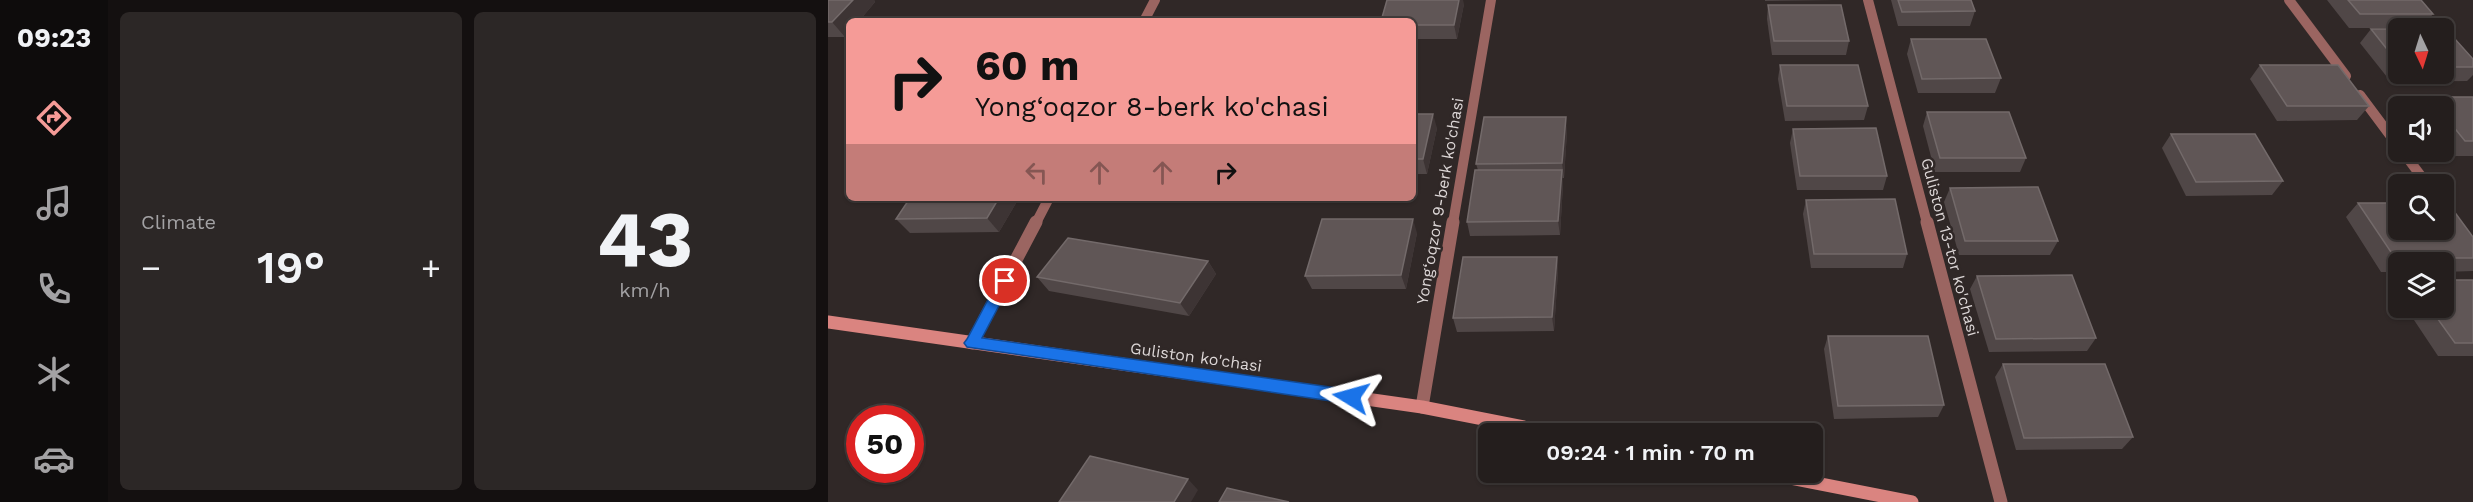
<!DOCTYPE html>
<html lang="en">
<head>
<meta charset="utf-8">
<style>
  body { margin:0; font-family:"Work Sans",sans-serif; background:#2c2726; color:#f1f3f6; height:100vh; display:flex; flex-direction:column; font-size:22px; white-space:nowrap }
  * { box-sizing:border-box; margin:0 }
  p { font-size:20px; color:#a3a2a4 }
  .icon { flex:none; width:33px; height:33px; fill:none; stroke:currentColor; stroke-width:2; stroke-linecap:round; stroke-linejoin:round }
  .map { position:relative; flex:1; overflow:hidden }
  .side { display:flex; flex-direction:column; gap:12px; padding:12px; background:#141010; width:720px }
  .side>* { flex:none }
  .top-card { position:absolute; left:18px; top:18px; width:570px; height:183px; border-radius:9px; box-shadow:0 2px 4px #0004,0 0 0 2px #413c3b; background:#f59b97; color:#111; overflow:hidden }
  .needle { width:39px; rotate:176deg }
  .tools { position:absolute; left:1560px; top:18px; display:grid; gap:12px }
  .tools a { display:grid; place-items:center; width:66px; height:66px; border-radius:9px; background:#241e1d; box-shadow:0 2px 4px #0004,0 0 0 2px #413c3b; font-size:30px }
  .speed { position:absolute; left:18px; top:405px; display:flex; gap:12px; font-size:30px; font-weight:700; text-align:center }
  .speed>* { display:grid; place-content:center; width:78px; height:78px; border-radius:50%; background:#241e1d; box-shadow:0 2px 4px #0004,0 0 0 2px #413c3b; line-height:1 }
  .speed .limit { border:9px solid #d22; background:#fff; color:#111 }
  .pin { position:absolute; display:grid; place-items:center; width:51px; height:51px; color:#fff; margin:-26px; border:3px solid #fff; border-radius:50%; box-shadow:0 2px 6px #0007 }
  .me { position:absolute; width:66px; margin:-33px; rotate:278deg; stroke-linejoin:round; filter:drop-shadow(0 0 4px #0008) }
  .turn { display:flex; align-items:center; gap:21px; height:126px; padding:0 30px; font-size:27px }
  .turn .icon { width:78px; height:78px; stroke-width:2.5 }
  .turn b { display:block; font-size:42px; line-height:51px }
  .lanes { display:flex; align-items:center; height:57px; padding:0 30px; background:#0003; justify-content:center; gap:30px; direction:ltr }
  .lanes .off { opacity:.35 }
  .big { font-size:45px; font-weight:600; line-height:1.1 }
  .side .card { flex:1; display:flex; flex-direction:column; justify-content:center; gap:9px; min-width:0; padding:0 21px; border-radius:9px; background:#2c2726 }
  .side .dial { align-items:center; gap:0 }
  .dial b { font-size:78px; line-height:1 }
  .heat { display:flex; justify-content:space-between; align-items:center; font-size:33px; direction:ltr }
  .side .tiles { flex:1; display:grid; gap:12px; grid-template-columns:repeat(2,1fr) }
  .trip { position:absolute; left:650px; top:423px; width:345px; height:60px; border-radius:9px; background:#241e1d; box-shadow:0 2px 4px #0004,0 0 0 2px #413c3b; font-weight:600; line-height:60px; text-align:center }
  main { display:flex; flex:1; min-height:0 }
  .tab-bar { display:flex; flex-direction:column; width:108px; justify-content:space-around; align-items:center; background:#0e0c0c; color:#a3a2a4 }
  .tab-bar .icon { width:42px; height:42px }
  .tab-bar .selected { color:#f59b97 }
  .tab-bar b { font-size:27px; color:#f1f3f6 }
  .map>svg:first-child { display:block }
</style>
</head>
<body>
<main>
<nav class="tab-bar">
<b>09:23</b>
<svg class="icon selected" aria-label="directions" viewBox="0 0 24 24"><path d="M12 3l9 9-9 9-9-9zM9 14v-3h6M13 9l2 2-2 2"/></svg>
<svg class="icon" aria-label="music" viewBox="0 0 24 24"><path d="M9 18V5l10-2v13"/><circle cx="6" cy="18" r="3"/><circle cx="16" cy="16" r="3"/></svg>
<svg class="icon" aria-label="phone" viewBox="0 0 24 24"><path d="M5 4h4l2 5-3 2q2 4 5 5l2-3 5 2v4C11 20 4 13 5 4z"/></svg>
<svg class="icon" aria-label="climate" viewBox="0 0 24 24"><path d="M12 3v18M4 7l16 10M4 17L20 7"/></svg>
<svg class="icon" aria-label="car" viewBox="0 0 24 24"><path d="M5 17H2v-5l4-1 3-4h7l3 4 3 1v5h-3M9 17h6M6 11h13"/><circle cx="7" cy="17" r="2"/><circle cx="17" cy="17" r="2"/></svg>
</nav>
<section class="side">
<div class="tiles">
<div class="card"><p>Climate</p>
<div class="heat"><a>−</a><b class="big">19°</b><a>+</a></div>
</div>
<div class="card dial"><b>43</b><p>km/h</p></div>
</div>
</section>
<div class="map">
<svg width="1645" height="502" viewBox="0 0 1645 502">
  <rect width="100%" height="100%" fill="#302827"/>
  <g fill="none" stroke-linecap="round" stroke-linejoin="round">
    <g stroke="#9b6561" stroke-width="10">
      <polyline points="1040,0 1099,223"/>
      <polyline points="1461,0 1518,76"/>
      <polyline points="316,21 327,0"/>
      <polyline points="1532,95 1570,146"/>
      <polyline points="1575,152 1599,184"/>
      <polyline points="208,223 221,198"/>
      <polyline points="625,223 663,0"/>
    </g>
    <g stroke="#9b6561" stroke-width="13">
      <polyline points="1099,222 1173,502"/>
      <polyline points="144,343 208,222"/>
      <polyline points="594,407 625,222"/>
    </g>
    <g stroke="#da8480" stroke-width="13">
      <polyline points="0,322 594,407 731,434"/>
      <polyline points="932,472 1084,502"/>
    </g>
  </g>
  <g fill="#504747">
    <polygon points="0,0 46,0 47,2 31,21 21,21 21,32 17,37 0,37"/>
    <polygon points="937,0 1007,0 937,1"/>
    <polygon points="1063,0 1143,0 1147,11 1142,26 1070,26"/>
    <polygon points="1499,0 1593,0 1605,14 1594,28 1521,28"/>
    <polygon points="636,4 629,39 585,39 585,21"/>
    <polygon points="940,5 1021,41 1018,55 944,55 939,19"/>
    <polygon points="1543,29 1570,29 1570,74 1616,74 1616,29 1645,59 1645,75 1639,81 1563,82 1532,43"/>
    <polygon points="1083,39 1173,78 1167,93 1090,93 1079,54"/>
    <polygon points="952,65 1040,106 1036,120 957,121 950,79"/>
    <polygon points="1432,65 1541,106 1529,120 1449,121 1422,79"/>
    <polygon points="1601,97 1645,97 1645,156 1623,156 1616,146 1616,106 1592,106"/>
    <polygon points="1099,112 1198,158 1192,172 1107,172 1095,126"/>
    <polygon points="585,114 609,128 599,174 585,174"/>
    <polygon points="965,129 1059,176 1055,190 969,190 962,143"/>
    <polygon points="739,131 736,178 734,178 735,184 732,235 642,236 639,222 650,170 648,164"/>
    <polygon points="1343,134 1455,181 1444,195 1358,196 1334,148"/>
    <polygon points="1122,188 1230,241 1222,255 1131,255 1116,202"/>
    <polygon points="191,198 171,232 82,233 68,219"/>
    <polygon points="978,200 1079,254 1075,268 983,268 975,214"/>
    <polygon points="1530,203 1645,237 1645,271 1616,272 1616,262 1570,262 1570,272 1553,272 1518,217"/>
    <polygon points="589,233 578,289 484,289 477,276"/>
    <polygon points="729,257 730,271 726,331 629,332 625,318"/>
    <polygon points="380,261 388,274 361,316 221,291 209,277"/>
    <polygon points="1149,276 1268,338 1259,351 1161,352 1142,289"/>
    <polygon points="1645,280 1645,356 1610,356 1578,308 1616,308"/>
    <polygon points="1000,336 1116,405 1110,417 1006,419 996,349"/>
    <polygon points="1175,364 1305,437 1294,449 1188,450 1167,377"/>
  </g>
  <g fill="#3d3434">
    <polygon points="25,0 46,0 47,2 31,21 21,21 21,32 17,37 4,22"/>
    <polygon points="631,0 635,0 636,4 629,39 626,25"/>
    <polygon points="605,114 609,128 599,174 595,159"/>
    <polygon points="738,117 739,131 736,178 734,163"/>
    <polygon points="734,170 735,184 732,235 730,221"/>
    <polygon points="171,198 191,198 171,232 159,218"/>
    <polygon points="585,219 589,233 578,289 573,275"/>
    <polygon points="729,257 730,271 726,331 724,317"/>
    <polygon points="380,261 388,274 361,316 352,303"/>
    <polygon points="360,479 370,490 363,502 346,502"/>
  </g>
  <g fill="#605656" stroke="#736a6a" stroke-width="1.5">
    <polygon points="0,0 25,0 4,22 0,22"/>
    <polygon points="559,0 631,0 626,25 585,25 585,21 553,21"/>
    <polygon points="1070,0 1143,0 1147,11 1074,12"/>
    <polygon points="1520,0 1593,0 1605,14 1532,14"/>
    <polygon points="940,5 1013,5 1021,41 946,41"/>
    <polygon points="1543,29 1570,29 1570,63"/>
    <polygon points="1616,29 1618,29 1645,59 1645,67 1616,67"/>
    <polygon points="1083,39 1158,39 1173,78 1094,79"/>
    <polygon points="952,65 1030,65 1040,106 959,106"/>
    <polygon points="1432,65 1510,65 1541,106 1459,106"/>
    <polygon points="1601,97 1645,97 1645,141 1637,141 1616,115 1616,106 1609,106"/>
    <polygon points="1099,112 1181,112 1198,158 1112,158"/>
    <polygon points="585,114 605,114 595,159 585,159"/>
    <polygon points="656,117 738,117 734,163 648,164"/>
    <polygon points="1048,128 1059,176 972,176 965,129"/>
    <polygon points="1343,134 1427,134 1455,181 1368,182"/>
    <polygon points="647,170 734,170 730,221 639,222"/>
    <polygon points="1210,187 1230,241 1137,241 1122,188"/>
    <polygon points="82,198 171,198 159,218 68,219"/>
    <polygon points="1067,199 1079,254 986,254 978,200"/>
    <polygon points="1530,203 1570,203 1570,230 1616,230 1616,203 1620,203 1645,237 1645,258 1567,258"/>
    <polygon points="494,219 585,219 573,275 477,276"/>
    <polygon points="240,238 380,261 352,303 209,277"/>
    <polygon points="635,257 729,257 724,317 625,318"/>
    <polygon points="1244,275 1268,338 1168,339 1149,276"/>
    <polygon points="1616,280 1645,280 1645,343 1627,343 1602,308 1616,308"/>
    <polygon points="1000,336 1100,336 1116,405 1010,406"/>
    <polygon points="1175,364 1277,364 1305,437 1196,438"/>
    <polygon points="262,456 360,479 346,502 231,502"/>
    <polygon points="399,488 461,502 391,502"/>
  </g>
  <polygon fill="#1a73e8" stroke="#114b97" stroke-width="1.5" points="177,275 182,277 184,281 154,338 523,390 528,392 530,397 528,402 523,404 139,347 136,343 139,339 172,277"/>
  <g text-anchor="middle" dominant-baseline="central" stroke-width="5" stroke-linejoin="round" paint-order="stroke">
    <g font-size="16" fill="#dcd6d6" stroke="#302827">
      <text transform="translate(612 201) rotate(-80)">Yong‘oqzor 9-berk ko'chasi</text>
      <text transform="translate(1122 247) rotate(75)">Guliston 13-tor ko'chasi</text>
      <text transform="translate(368 357) rotate(8)">Guliston ko'chasi</text>
    </g>
  </g>
</svg>
<div class="tools">
<a><svg class="needle" viewBox="-14 -14 28 28"><path d="M0-13l5 13h-10z" fill="#e53935"/><path d="M0 13l5-13h-10z" fill="#a3a2a4"/></svg></a>
<a><svg class="icon" aria-label="sound" viewBox="0 0 24 24"><path d="M4 9h4l5-4v14l-5-4H4zM17 9q2 3 0 6"/></svg></a>
<a><svg class="icon" aria-label="search" viewBox="0 0 24 24"><circle cx="10" cy="10" r="6"/><path d="M15 15l6 6"/></svg></a>
<a><svg class="icon" aria-label="layers" viewBox="0 0 24 24"><path d="M12 4l9 5-9 5-9-5zM3 14l9 5 9-5"/></svg></a>
</div>
<div class="speed"><div class="limit">50</div></div>
<div class="pin" style="left:177px;top:281px;background:#d93025"><svg class="icon" aria-label="arrive" viewBox="0 0 24 24"><path d="M6 21V4h12l-3 4 3 4H6"/></svg></div>
<svg class="me" style="left:523px;top:397px" viewBox="-20 -20 40 40"><path d="M0-17L14 15 0 8-14 15z" fill="#1a73e8" stroke="#fff" stroke-width="4"/></svg>
<div class="trip">09:24 · 1 min · 70 m</div>
<div class="top-card">
<div class="turn"><svg class="icon" aria-label="right" viewBox="0 0 24 24"><path d="M7 20v-9h11M14 6l5 5-5 5"/></svg><div><b>60 m</b>Yong‘oqzor 8-berk ko'chasi</div></div>
<div class="lanes"><svg class="icon off" aria-label="left" viewBox="0 0 24 24"><path d="M17 20v-9H6M10 6l-5 5 5 5"/></svg><svg class="icon off" aria-label="ahead" viewBox="0 0 24 24"><path d="M12 20V5M6 11l6-6 6 6"/></svg><svg class="icon off" aria-label="ahead" viewBox="0 0 24 24"><path d="M12 20V5M6 11l6-6 6 6"/></svg><svg class="icon" aria-label="right" viewBox="0 0 24 24"><path d="M7 20v-9h11M14 6l5 5-5 5"/></svg></div>
</div>
</div>
</main>
</body>
</html>
